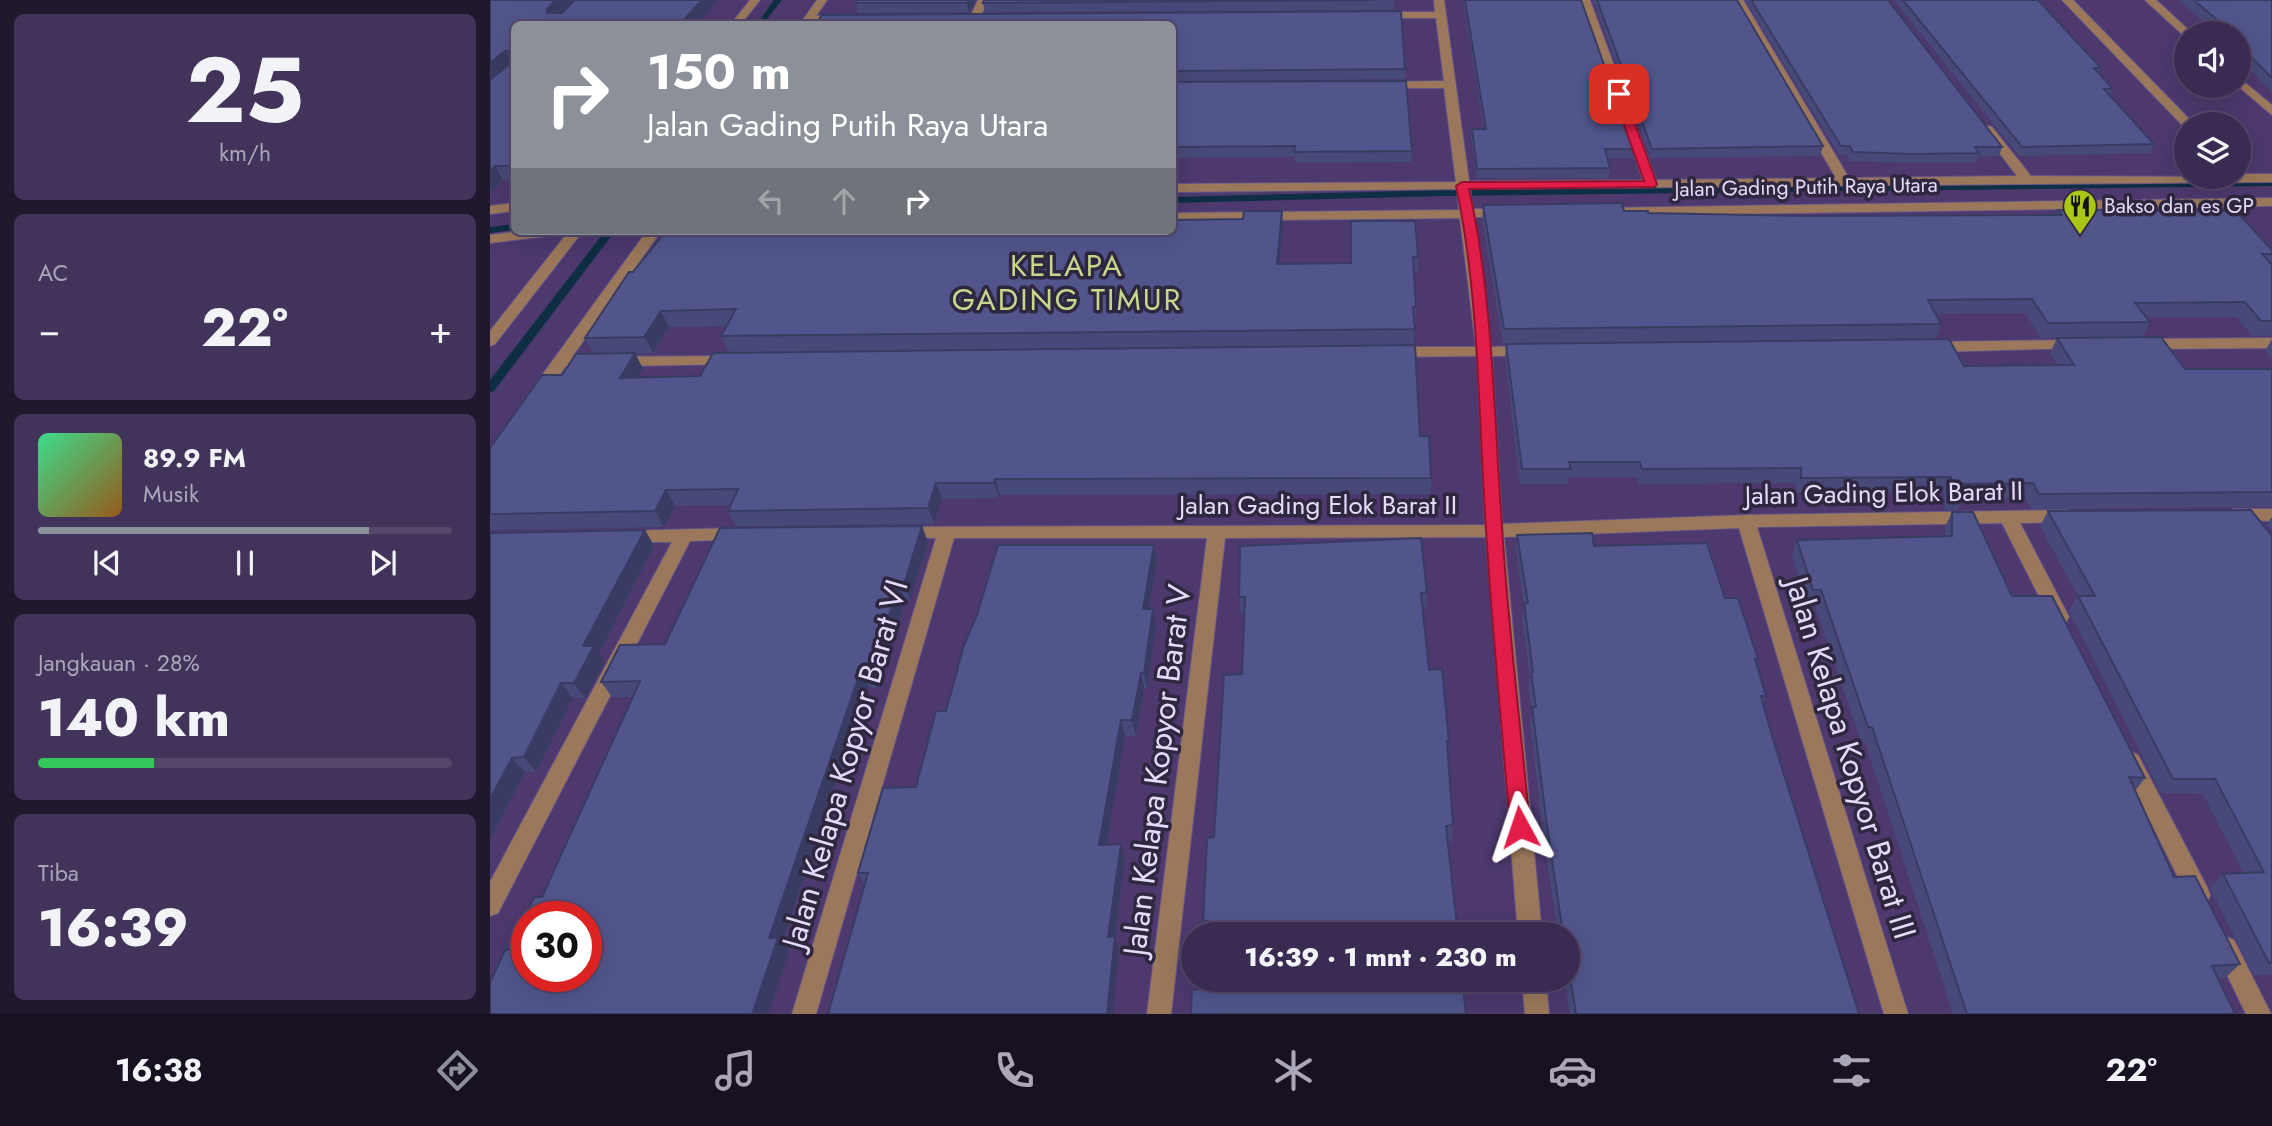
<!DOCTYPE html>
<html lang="id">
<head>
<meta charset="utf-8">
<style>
  body { margin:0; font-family:Jost,sans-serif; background:#413359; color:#f1f3f6; height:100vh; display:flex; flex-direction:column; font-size:26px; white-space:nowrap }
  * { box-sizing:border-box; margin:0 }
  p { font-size:23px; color:#aba7b8 }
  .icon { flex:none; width:38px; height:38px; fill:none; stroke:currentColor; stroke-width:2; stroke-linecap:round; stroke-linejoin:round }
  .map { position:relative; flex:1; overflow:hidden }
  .panel { display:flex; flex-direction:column; gap:14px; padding:14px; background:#20182d; width:490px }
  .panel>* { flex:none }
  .guide { position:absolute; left:21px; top:21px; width:665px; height:214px; border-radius:10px; box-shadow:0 7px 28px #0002,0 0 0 2px #544769; background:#8c9099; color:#fff; overflow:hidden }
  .controls { position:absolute; left:1684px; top:21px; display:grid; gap:14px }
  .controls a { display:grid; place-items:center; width:77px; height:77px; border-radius:50%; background:#3a2b52; box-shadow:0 7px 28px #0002,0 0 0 2px #544769; font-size:35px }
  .speed { position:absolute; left:21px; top:901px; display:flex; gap:14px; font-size:35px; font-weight:700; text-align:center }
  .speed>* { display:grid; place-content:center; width:91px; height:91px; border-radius:50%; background:#3a2b52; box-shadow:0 7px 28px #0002,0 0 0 2px #544769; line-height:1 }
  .speed .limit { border:10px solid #d22; background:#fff; color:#111 }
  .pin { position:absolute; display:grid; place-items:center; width:60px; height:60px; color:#fff; margin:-30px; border-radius:14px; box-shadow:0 4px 10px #0006 }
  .me { position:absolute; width:77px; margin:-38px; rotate:355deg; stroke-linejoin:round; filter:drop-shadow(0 0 5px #0008) }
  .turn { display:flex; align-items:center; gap:24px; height:147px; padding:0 21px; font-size:32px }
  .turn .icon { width:91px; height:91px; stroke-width:2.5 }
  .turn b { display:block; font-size:49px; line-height:60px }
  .lanes { display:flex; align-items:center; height:66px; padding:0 21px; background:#0003; justify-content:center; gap:35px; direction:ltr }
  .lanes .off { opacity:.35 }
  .big { font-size:52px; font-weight:800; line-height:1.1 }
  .panel .widget { flex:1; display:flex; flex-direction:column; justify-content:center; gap:10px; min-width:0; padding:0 24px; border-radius:10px; background:#413359 }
  .panel .dial { align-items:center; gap:0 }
  .dial b { font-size:91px; line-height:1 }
  .song { display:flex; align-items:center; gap:21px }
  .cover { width:84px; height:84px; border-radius:10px; background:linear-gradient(135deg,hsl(150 70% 55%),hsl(30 70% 35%)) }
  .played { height:7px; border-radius:4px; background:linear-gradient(90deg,#8c9099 80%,#544769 80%) }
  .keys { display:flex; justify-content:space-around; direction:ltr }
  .heat { display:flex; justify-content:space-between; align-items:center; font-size:38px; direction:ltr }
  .charge { height:10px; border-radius:5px; background:linear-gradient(90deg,#34c759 28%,#544769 0) }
  .trip { position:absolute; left:691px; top:922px; width:399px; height:70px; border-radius:35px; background:#3a2b52; box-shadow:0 7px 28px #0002,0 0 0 2px #544769; font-weight:800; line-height:70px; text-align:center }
  .menu { display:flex; height:112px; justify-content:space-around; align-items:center; background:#171121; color:#aba7b8 }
  .menu .icon { width:49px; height:49px }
  .menu .on { color:#8c9099 }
  .menu b { font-size:32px; color:#f1f3f6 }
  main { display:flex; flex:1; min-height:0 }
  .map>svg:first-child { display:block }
</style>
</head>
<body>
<main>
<section class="panel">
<div class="widget dial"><b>25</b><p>km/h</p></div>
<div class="widget"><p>AC</p>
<div class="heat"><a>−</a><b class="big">22°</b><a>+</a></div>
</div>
<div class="widget">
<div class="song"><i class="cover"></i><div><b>89.9 FM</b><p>Musik</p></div></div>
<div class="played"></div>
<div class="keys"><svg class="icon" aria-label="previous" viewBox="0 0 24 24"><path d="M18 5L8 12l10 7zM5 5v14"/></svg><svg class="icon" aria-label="pause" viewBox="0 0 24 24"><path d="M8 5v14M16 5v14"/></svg><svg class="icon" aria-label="next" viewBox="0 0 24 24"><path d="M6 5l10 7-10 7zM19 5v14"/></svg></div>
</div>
<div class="widget"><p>Jangkauan · 28%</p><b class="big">140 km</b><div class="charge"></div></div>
<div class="widget"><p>Tiba</p><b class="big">16:39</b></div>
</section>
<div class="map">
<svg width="1782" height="1014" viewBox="0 0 1782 1014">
  <rect width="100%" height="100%" fill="#4d396e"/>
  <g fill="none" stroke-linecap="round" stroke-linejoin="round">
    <g fill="#0d2e43" fill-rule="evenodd">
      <polygon points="284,0 292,0 273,24 267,24"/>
      <polygon points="1782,180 1782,186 955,196 682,203 682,197 955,190"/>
      <polygon points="24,224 24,230 0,233 0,227"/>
      <polygon points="115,231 125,231 4,391 0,392 0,380"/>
    </g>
    <g stroke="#685687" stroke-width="2">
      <g id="minor">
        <polygon points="260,0 270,0 251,24 241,24"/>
        <polygon points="327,0 337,0 326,16 352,16 357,19 352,22 310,24"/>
        <polygon points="488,0 498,0 490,17 485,20 480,17"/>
        <polygon points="944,0 954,0 979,181 1153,180 1090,0 1100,0 1166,180 1346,178 1243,0 1253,0 1359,178 1527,176 1492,130 1498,126 1502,127 1541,176 1748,177 1748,174 1782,174 1782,182 980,189 983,209 1016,209 1023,213 1016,217 984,217 1001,347 1037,346 1045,351 1037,356 1002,356 1012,524 1256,515 1578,510 1584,512 1587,516 1584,520 1578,522 1530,523 1579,617 1576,622 1569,624 1562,622 1512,523 1267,527 1418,1014 1394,1014 1249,528 1014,537 1052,934 1028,934 996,537 735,538 681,1014 657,1014 717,538 464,538 326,1014 302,1014 446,538 407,537 404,532 407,527 995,525 987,356 904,357 896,352 904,347 986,347 970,218 682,221 682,213 969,210 967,189 682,192 682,184 966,182 954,88 892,88 886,85 892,82 954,81 946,18 888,18 883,15 888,12 945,12"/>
        <polygon points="1572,0 1583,0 1704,124 1694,127"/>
        <polygon points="1655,0 1666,0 1702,33 1693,35"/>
        <polygon points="1748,77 1782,105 1782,115 1748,86"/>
        <polygon points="1782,198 1782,206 1110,216 1103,212 1110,208"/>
        <polygon points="24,203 24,211 0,214 0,206"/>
        <polygon points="33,231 74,231 67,235 0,243 0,235"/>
        <polygon points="79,231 93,231 5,344 0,346 0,331"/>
        <polygon points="157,231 171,231 82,357 242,356 250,361 247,364 75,367 54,397 42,397 40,393 42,389"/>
        <polygon points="1782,338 1782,348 1653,349 1645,344 1653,339"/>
        <polygon points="1586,340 1594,345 1591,348 1439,352 1431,347 1439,342"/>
        <polygon points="1743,509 1782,509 1782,521 1737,519 1734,515 1737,511"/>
        <polygon points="248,528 254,529 257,534 254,539 200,541 8,913 0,916 0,882 182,542 136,542 130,541 127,536 130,531"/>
        <polygon points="1641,752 1648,755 1717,887 1720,895 1717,903 1709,906 1701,903 1630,761 1634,755"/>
        <polygon points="1736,937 1744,940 1781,1014 1756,1014 1724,948 1728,940"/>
        <polygon points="1032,980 1056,980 1059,1014 1035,1014"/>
      </g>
    </g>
    <use href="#minor" fill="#9b785b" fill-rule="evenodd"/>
  </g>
  <g fill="#474978" fill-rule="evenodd">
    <polygon points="0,0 228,0 207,24 24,24 24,180 13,180 2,192 0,192"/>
    <polygon points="486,0 479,12 368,13 365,3"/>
    <polygon points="904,0 904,10 495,12 493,3"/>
    <polygon points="973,0 1091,0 1144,149 1143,158 1118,158 1120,168 1119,178 987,178 981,138 982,129 994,129"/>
    <polygon points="1103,0 1247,0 1333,146 1330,156 1161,158"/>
    <polygon points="1255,0 1398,0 1512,147 1509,156 1488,157 1485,163 1418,163 1360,161 1357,155 1349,155"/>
    <polygon points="1404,0 1548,0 1611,68 1609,73 1623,89 1620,96 1664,144 1660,153 1529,156"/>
    <polygon points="1689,0 1782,0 1782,92 1748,58 1748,33 1727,33"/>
    <polygon points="682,24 915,69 915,79 682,81"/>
    <polygon points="682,82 922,151 921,162 805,163 805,157 682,158"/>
    <polygon points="993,205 1134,211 1158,213 1319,216 1566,215 1568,210 1782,250 1782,261 1781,263 1782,265 1782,336 1762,336 1747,317 1656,317 1660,322 1652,337 1551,338 1535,313 1446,314 1451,324 1446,339 1474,366 1568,365 1560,353 1567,338 1695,369 1782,369 1782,507 1541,509 1535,498 1473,499 1467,510 1455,510 1454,492 1306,493 1306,483 1149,484 1147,477 1079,477 1078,484 1030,484 1015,358 1016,344 1013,344 992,220"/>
    <path d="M793,226l-3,38 71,-1 67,-6v16h-4l2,34v16h-2v22l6,91 11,42v16l-431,1 -1,3 -57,1 -8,25 -198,2 -8,-15 3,-6 -56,1 -11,21 -174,3v-82l72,-73 32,-21 -9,-16 44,-66zM237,326l-6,10 8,16 -29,24 -62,1 5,-8 -8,-15 18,-1 16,-26z"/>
    <polygon points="1782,339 1782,359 1775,351"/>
    <polygon points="1558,511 1782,536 1782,974 1764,976 1720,888 1733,874 1754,873 1713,794 1671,793 1579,611 1588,596 1550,526"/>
    <polygon points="1462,512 1655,778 1645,791 1684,877 1750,964 1735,978 1728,978 1745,1014 1463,1014 1375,742 1371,742 1325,606 1317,606 1302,556 1307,540 1455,537 1455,527"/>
    <polygon points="1782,517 1782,531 1777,524"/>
    <polygon points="432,526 438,542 420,600 415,600 387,689 378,686 292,943 299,951 19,950 52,897 143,697 122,697 111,682 175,644"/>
    <polygon points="155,530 164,546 109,653 115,661 95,698 83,698 46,772 35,772 0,840 0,533"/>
    <polygon points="1027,535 1104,546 1235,598 1268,659 1267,664 1276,696 1273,705 1282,736 1369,1014 1080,1014 1075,980 1078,980 1078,934 1068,934 1054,841 1040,722 1042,711 1038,687 1040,677 1032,619 1034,605 1026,550"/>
    <polygon points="667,561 659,609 663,609 666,625 657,688 654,688 646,736 635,736 616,845 635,859 625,936 629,950 375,885 368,873 426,787 456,711"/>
    <polygon points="937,592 936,609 932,609 939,670 959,741 958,757 963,825 962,841 958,841 968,934 715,934 713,922 724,837 752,674 754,614 751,614 749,597"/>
  </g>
  <g fill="#393c62">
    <polygon points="66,0 85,0 63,22 57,13 57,9"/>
    <polygon points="212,0 228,0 207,24 190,24"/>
    <polygon points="479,0 486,0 479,12 477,3"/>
    <polygon points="15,51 22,64 0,83 0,63"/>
    <polygon points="5,166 13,180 2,192 0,187 0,171"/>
    <polygon points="792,211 793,226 788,280 787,264"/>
    <polygon points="171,311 179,327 163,353 154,337"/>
    <polygon points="145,353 153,369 138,393 130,378"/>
    <polygon points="505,479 510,495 509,498 504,483"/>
    <polygon points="446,483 452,499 444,524 438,508"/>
    <polygon points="176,490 185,506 174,527 165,511"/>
    <polygon points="432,526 438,542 420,600 414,584"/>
    <polygon points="155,530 164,546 109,653 115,661 95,698 84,683 93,646"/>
    <polygon points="664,545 667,561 656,625 653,609"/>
    <polygon points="409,585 415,600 387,689 380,673"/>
    <polygon points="663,609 666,625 657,688 654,673"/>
    <polygon points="371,670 378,686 292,943 299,951 278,1014 262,1014 279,938"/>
    <polygon points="651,673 654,688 646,736 642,720"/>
    <polygon points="71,683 83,698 46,772 34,757"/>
    <polygon points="631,720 635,736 614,859 609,845"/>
    <polygon points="22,758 35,772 0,840 0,799"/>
    <polygon points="631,844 635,859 625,936 629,950 623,1014 617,1014 618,937"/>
  </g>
  <g fill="#52558c" stroke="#393c62" stroke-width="2" fill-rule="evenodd">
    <polygon points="0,0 66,0 57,9 57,13 72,13 85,0 212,0 190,24 24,24 24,166 5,166 0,171 0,80 19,64 19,51 15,51 0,63"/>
    <polygon points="367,0 479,0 477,3 365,3"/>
    <polygon points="494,0 885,0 493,3"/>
    <polygon points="975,0 1091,0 1144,149 1115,149 1120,168 987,169 982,129 996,129"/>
    <polygon points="1107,0 1247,0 1333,146 1162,149"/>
    <polygon points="1261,0 1398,0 1512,147 1485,147 1489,153 1421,154 1363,152 1360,146 1351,146"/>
    <polygon points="1413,0 1548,0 1611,68 1604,68 1623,89 1614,89 1664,144 1532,147"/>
    <polygon points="1704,0 1782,0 1782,78 1748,44 1748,43 1753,43 1748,39 1748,33 1742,33"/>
    <polygon points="911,11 915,69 682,71 682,24 326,24 332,15"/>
    <polygon points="916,81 922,151 804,152 805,146 682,147 682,82"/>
    <polygon points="1132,203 1134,211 1158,211 1158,213 1319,216 1572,215 1568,210 1746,211 1782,250 1782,254 1772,254 1782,265 1782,321 1771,321 1755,302 1645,303 1660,322 1558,323 1542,299 1438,300 1451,324 1014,329 993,205"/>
    <polygon points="754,211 792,211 787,264 861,263 861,221 925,221 928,257 923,257 926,307 923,307 925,329 231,336 246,309 171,311 154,337 95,338 139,272 143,272 176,231 682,231 682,220 753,219"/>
    <polygon points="1671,337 1695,369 1782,369 1782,492 1549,494 1543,483 1469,484 1474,495 1461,495 1461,477 1311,478 1311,468 1152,469 1150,462 1079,462 1081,469 1032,469 1016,344 1459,339 1474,366 1584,365 1567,338"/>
    <polygon points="925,345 930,436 939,436 941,478 505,479 504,483 446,483 438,508 238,511 248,489 176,490 165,511 0,514 0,448 52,375 72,375 86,354 145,353 130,378 210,376 223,353"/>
    <polygon points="1761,510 1782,536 1782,962 1779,963 1733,874 1774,872 1725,779 1683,779 1588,596 1605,596 1558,511"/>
    <polygon points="1462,512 1483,512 1522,596 1562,596 1655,778 1639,777 1684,877 1705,876 1750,964 1722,966 1745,1014 1477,1014 1382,727 1378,727 1331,590 1323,590 1307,540 1462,536"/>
    <path d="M432,526l-18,58 -5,1 -29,88 -9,-3 -92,268h9l-26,76h-262v-31l15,-33h4l25,-53h8l98,-216 -39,1 19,-37 45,-1 55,-116zM37,917h59v59h-59z"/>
    <polygon points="155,530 93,646 104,646 84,683 71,683 34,757 22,758 0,799 0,533"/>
    <polygon points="1102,533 1104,546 1217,543 1235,598 1248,598 1268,659 1265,659 1276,696 1271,696 1282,736 1369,1014 1086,1014 1078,965 1078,934 1073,934 1057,826 1042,707 1046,707 1041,672 1043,672 1034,603 1038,603 1027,535"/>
    <polygon points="931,538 937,592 931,593 939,670 952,669 959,741 957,741 963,825 956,826 968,934 718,934 718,921 713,922 717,838 724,837 734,675 752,674 755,597 749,597 750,546"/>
    <polygon points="508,545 664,545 653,609 663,609 654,673 651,673 642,720 631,720 609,845 631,844 618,937 625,936 617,1014 338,1014 378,873 368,873 393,788 426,787 446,711 456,711 474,645 487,615"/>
    <polygon points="715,980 972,980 976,1014 701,1014 702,990 715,989"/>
  </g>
  <path fill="#e11d48" stroke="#92132f" stroke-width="2" d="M1129,91l5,3 33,90 -2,3 -186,2c24,106 25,228 33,337 6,101 19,201 28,301l-3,6 -7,3 -7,-3 -3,-6c-8,-99 -18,-198 -24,-297 -8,-114 -6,-232 -30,-344l6,-4 182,-1 -31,-87z"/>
  <defs>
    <g id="restaurant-pin" transform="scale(1.75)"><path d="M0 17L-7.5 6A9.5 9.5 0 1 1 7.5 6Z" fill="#aac718" stroke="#2f273f"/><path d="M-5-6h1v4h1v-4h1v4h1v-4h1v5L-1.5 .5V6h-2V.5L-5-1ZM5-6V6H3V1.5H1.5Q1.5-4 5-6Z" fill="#111"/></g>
  </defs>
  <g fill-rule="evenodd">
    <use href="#restaurant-pin" x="1590" y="206"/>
  </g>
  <g text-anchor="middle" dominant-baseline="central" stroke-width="7" stroke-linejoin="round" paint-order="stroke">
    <g font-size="21" fill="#e4dafa" stroke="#2f273f">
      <text transform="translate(1316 187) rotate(-1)">Jalan Gading Putih Raya Utara</text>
    </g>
    <g font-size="21" fill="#e4dafa" stroke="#2f273f" text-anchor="start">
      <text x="1614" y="206">Bakso dan es GP</text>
    </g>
    <g font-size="26" fill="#e4dafa" stroke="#2f273f">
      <text transform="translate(1394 493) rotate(-1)">Jalan Gading Elok Barat II</text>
      <text x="828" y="505">Jalan Gading Elok Barat II</text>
    </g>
    <g font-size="30" letter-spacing="2" fill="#c5d88d" stroke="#2f273f">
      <text x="577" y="265">KELAPA<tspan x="577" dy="34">GADING TIMUR</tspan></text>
    </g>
    <g font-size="32" fill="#e4dafa" stroke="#2f273f">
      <text transform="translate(1361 758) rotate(73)">Jalan Kelapa Kopyor Barat III</text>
      <text transform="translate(355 764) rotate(-74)">Jalan Kelapa Kopyor Barat VI</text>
      <text transform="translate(667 770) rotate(-83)">Jalan Kelapa Kopyor Barat V</text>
    </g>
  </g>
</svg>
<div class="controls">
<a><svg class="icon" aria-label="sound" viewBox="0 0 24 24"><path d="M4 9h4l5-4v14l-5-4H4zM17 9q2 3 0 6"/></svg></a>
<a><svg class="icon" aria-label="layers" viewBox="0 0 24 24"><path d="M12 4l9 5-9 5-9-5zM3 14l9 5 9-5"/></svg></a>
</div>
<div class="speed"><div class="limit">30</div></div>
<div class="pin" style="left:1129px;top:94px;background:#d93025"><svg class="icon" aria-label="arrive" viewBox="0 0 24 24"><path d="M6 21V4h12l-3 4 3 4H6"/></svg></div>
<svg class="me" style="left:1030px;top:827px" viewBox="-20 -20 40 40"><path d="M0-17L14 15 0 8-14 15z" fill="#e11d48" stroke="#fff" stroke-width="4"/></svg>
<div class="trip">16:39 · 1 mnt · 230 m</div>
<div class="guide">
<div class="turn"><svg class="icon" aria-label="right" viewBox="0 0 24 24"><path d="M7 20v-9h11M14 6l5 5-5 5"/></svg><div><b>150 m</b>Jalan Gading Putih Raya Utara</div></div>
<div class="lanes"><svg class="icon off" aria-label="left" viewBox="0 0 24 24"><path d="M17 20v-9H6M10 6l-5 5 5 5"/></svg><svg class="icon off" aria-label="ahead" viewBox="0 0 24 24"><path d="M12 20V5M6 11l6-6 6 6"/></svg><svg class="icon" aria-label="right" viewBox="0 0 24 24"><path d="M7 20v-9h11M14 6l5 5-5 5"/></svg></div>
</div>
</div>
</main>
<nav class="menu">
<b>16:38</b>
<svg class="icon on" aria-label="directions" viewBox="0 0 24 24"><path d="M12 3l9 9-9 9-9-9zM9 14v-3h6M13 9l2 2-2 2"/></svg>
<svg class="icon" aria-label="music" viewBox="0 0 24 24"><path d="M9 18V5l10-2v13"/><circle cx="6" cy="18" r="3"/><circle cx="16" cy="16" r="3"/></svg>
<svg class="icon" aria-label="phone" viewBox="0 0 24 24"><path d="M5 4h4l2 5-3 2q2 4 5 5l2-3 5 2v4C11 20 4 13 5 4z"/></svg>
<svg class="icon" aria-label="climate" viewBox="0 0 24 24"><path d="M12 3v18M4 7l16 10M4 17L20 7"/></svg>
<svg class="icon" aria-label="car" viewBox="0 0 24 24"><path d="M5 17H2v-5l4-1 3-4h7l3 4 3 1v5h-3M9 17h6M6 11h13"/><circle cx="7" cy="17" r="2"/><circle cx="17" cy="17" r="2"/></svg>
<svg class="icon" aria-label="filters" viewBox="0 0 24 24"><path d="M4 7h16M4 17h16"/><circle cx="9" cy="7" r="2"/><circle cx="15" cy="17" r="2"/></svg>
<b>22°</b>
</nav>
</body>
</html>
